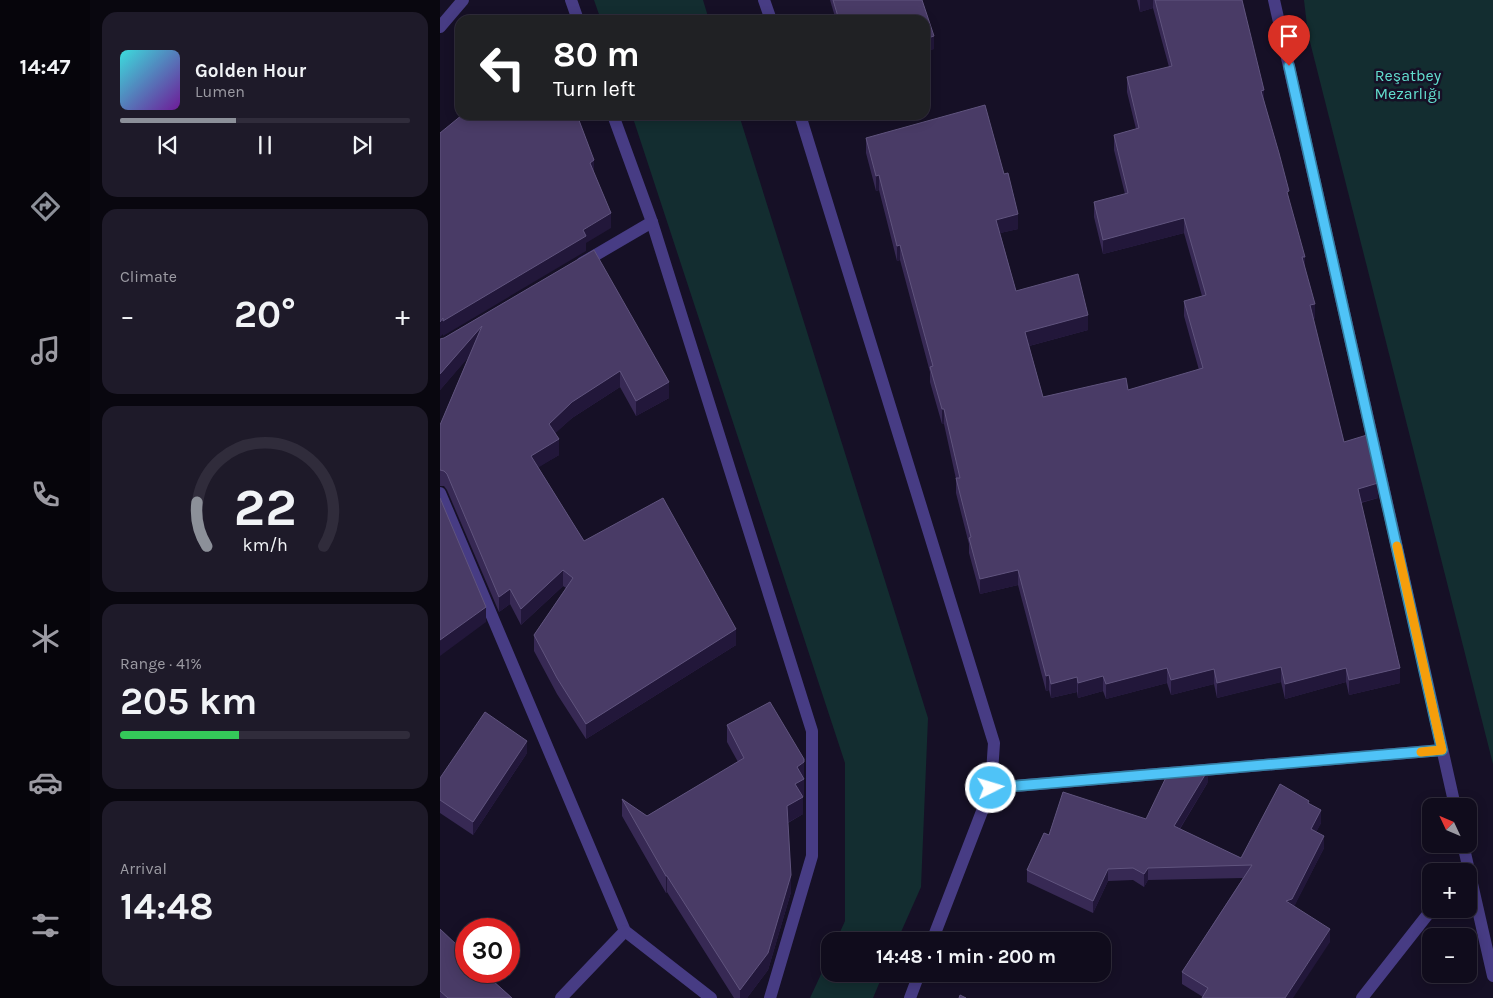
<!DOCTYPE html>
<html lang="en">
<head>
<meta charset="utf-8">
<style>
  body { margin:0; font-family:Karla,sans-serif; background:#1e1a29; color:#f1f3f6; height:100vh; display:flex; flex-direction:column; font-size:19px; white-space:nowrap }
  * { box-sizing:border-box; margin:0 }
  p { font-size:16px; color:#9c9ba3 }
  .icon { flex:none; width:28px; height:28px; fill:none; stroke:currentColor; stroke-width:2; stroke-linecap:round; stroke-linejoin:round }
  .map { position:relative; flex:1; overflow:hidden }
  .drawer { display:flex; flex-direction:column; gap:12px; padding:12px; background:#09070f; width:350px }
  .drawer>* { flex:none }
  .banner { position:absolute; left:15px; top:15px; width:475px; height:105px; border-radius:15px; box-shadow:0 2px 12px #0003,0 0 0 1px #302c3b; background:#202124; color:#fff; overflow:hidden }
  .needle { width:32px; rotate:314deg }
  .buttons { position:absolute; left:982px; top:798px; display:grid; gap:10px }
  .buttons a { display:grid; place-items:center; width:55px; height:55px; border-radius:10px; background:#100c1c; box-shadow:0 2px 12px #0003,0 0 0 1px #302c3b; font-size:25px }
  .speed { position:absolute; left:15px; top:918px; display:flex; gap:10px; font-size:25px; font-weight:700; text-align:center }
  .speed>* { display:grid; place-content:center; width:65px; height:65px; border-radius:50%; background:#100c1c; box-shadow:0 2px 12px #0003,0 0 0 1px #302c3b; line-height:1 }
  .speed .limit { border:8px solid #d22; background:#fff; color:#111 }
  .pin { position:absolute; display:grid; place-items:center; width:42px; height:42px; color:#fff; margin:-51px -21px; border-radius:50% 50% 50% 0; rotate:-45deg; box-shadow:0 0 5px #0007 }
  .pin .icon { rotate:45deg }
  .me { position:absolute; width:55px; margin:-28px; rotate:85deg; stroke-linejoin:round; filter:drop-shadow(0 0 4px #0008) }
  .turn { display:flex; align-items:center; gap:18px; height:105px; padding:0 15px; font-size:22px }
  .turn .icon { width:65px; height:65px; stroke-width:2.5 }
  .turn b { display:block; font-size:35px; line-height:42px }
  .big { font-size:38px; font-weight:700; line-height:1.1 }
  .drawer .widget { flex:1; display:flex; flex-direction:column; justify-content:center; gap:8px; min-width:0; padding:0 18px; border-radius:15px; background:#1e1a29 }
  .drawer .dial { align-items:center; gap:0 }
  .dial svg { height:130px; overflow:visible; fill:none; stroke:#302c3b; stroke-width:7; stroke-linecap:round; text-anchor:middle }
  .dial text { fill:#f1f3f6; stroke:none }
  .song { display:flex; align-items:center; gap:15px }
  .cover { width:60px; height:60px; border-radius:8px; background:linear-gradient(135deg,hsl(180 70% 55%),hsl(280 70% 35%)) }
  .played { height:5px; border-radius:2px; background:linear-gradient(90deg,#8c9099 40%,#302c3b 40%) }
  .keys { display:flex; justify-content:space-around; direction:ltr }
  .heat { display:flex; justify-content:space-between; align-items:center; font-size:28px; direction:ltr }
  .charge { height:8px; border-radius:4px; background:linear-gradient(90deg,#34c759 41%,#302c3b 0) }
  .trip { position:absolute; left:381px; top:932px; width:290px; height:50px; border-radius:15px; background:#100c1c; box-shadow:0 2px 12px #0003,0 0 0 1px #302c3b; font-weight:700; line-height:50px; text-align:center }
  main { display:flex; flex:1; min-height:0 }
  .dock { display:flex; flex-direction:column; width:90px; justify-content:space-around; align-items:center; background:#06050b; color:#9c9ba3 }
  .dock .icon { width:35px; height:35px }
  .dock .active { color:#8c9099 }
  .dock b { font-size:22px; color:#f1f3f6 }
  .map>svg:first-child { display:block }
</style>
</head>
<body>
<main>
<nav class="dock">
<b>14:47</b>
<svg class="icon active" aria-label="directions" viewBox="0 0 24 24"><path d="M12 3l9 9-9 9-9-9zM9 14v-3h6M13 9l2 2-2 2"/></svg>
<svg class="icon" aria-label="music" viewBox="0 0 24 24"><path d="M9 18V5l10-2v13"/><circle cx="6" cy="18" r="3"/><circle cx="16" cy="16" r="3"/></svg>
<svg class="icon" aria-label="phone" viewBox="0 0 24 24"><path d="M5 4h4l2 5-3 2q2 4 5 5l2-3 5 2v4C11 20 4 13 5 4z"/></svg>
<svg class="icon" aria-label="climate" viewBox="0 0 24 24"><path d="M12 3v18M4 7l16 10M4 17L20 7"/></svg>
<svg class="icon" aria-label="car" viewBox="0 0 24 24"><path d="M5 17H2v-5l4-1 3-4h7l3 4 3 1v5h-3M9 17h6M6 11h13"/><circle cx="7" cy="17" r="2"/><circle cx="17" cy="17" r="2"/></svg>
<svg class="icon" aria-label="filters" viewBox="0 0 24 24"><path d="M4 7h16M4 17h16"/><circle cx="9" cy="7" r="2"/><circle cx="15" cy="17" r="2"/></svg>
</nav>
<section class="drawer">
<div class="widget">
<div class="song"><i class="cover"></i><div><b>Golden Hour</b><p>Lumen</p></div></div>
<div class="played"></div>
<div class="keys"><svg class="icon" aria-label="previous" viewBox="0 0 24 24"><path d="M18 5L8 12l10 7zM5 5v14"/></svg><svg class="icon" aria-label="pause" viewBox="0 0 24 24"><path d="M8 5v14M16 5v14"/></svg><svg class="icon" aria-label="next" viewBox="0 0 24 24"><path d="M6 5l10 7-10 7zM19 5v14"/></svg></div>
</div>
<div class="widget"><p>Climate</p>
<div class="heat"><a>−</a><b class="big">20°</b><a>+</a></div>
</div>
<div class="widget dial"><svg viewBox="0 0 100 80">
<path d="M14 69A42 42 0 1 1 86 69"/>
<path d="M14 69A42 42 0 0 1 8 42" stroke="#8c9099"/>
<text x="50" y="56" font-size="32" font-weight="700">22</text>
<text x="50" y="72" font-size="11">km/h</text>
</svg></div>
<div class="widget"><p>Range · 41%</p><b class="big">205 km</b><div class="charge"></div></div>
<div class="widget"><p>Arrival</p><b class="big">14:48</b></div>
</section>
<div class="map">
<svg width="1053" height="998" viewBox="0 0 1053 998">
  <rect width="100%" height="100%" fill="#161026"/>
  <g fill="#132d30">
    <polygon points="154,0 263,0 269,20 161,20"/>
    <polygon points="864,0 1053,0 1053,764 868,34"/>
    <polygon points="192,115 299,115 488,718 481,887 457,941 396,941 405,921 405,763"/>
    <polygon points="390,955 390,974 443,974 433,998 370,998"/>
  </g>
  <g fill="none" stroke-linecap="round" stroke-linejoin="round">
    <g stroke="#473c84" stroke-width="12">
      <polyline points="131,0 138,20"/>
      <polyline points="324,0 331,20"/>
      <polyline points="834,0 1015,806"/>
      <polyline points="0,27 23,0"/>
      <polyline points="173,115 212,222 372,731 372,856 330,998"/>
      <polyline points="360,115 554,743 551,788 492,941"/>
      <polyline points="142,263 212,222"/>
      <polyline points="0,493 185,931 271,998"/>
      <polyline points="551,788 1002,750"/>
      <polyline points="1023,844 1053,976"/>
      <polyline points="121,998 185,931"/>
      <polyline points="470,998 479,974"/>
      <polyline points="922,998 992,909"/>
    </g>
  </g>
  <g fill="#372954">
    <polygon points="390,0 482,0 494,49 485,51 485,20 396,20"/>
    <polygon points="697,0 802,0 824,100 865,268 875,318 873,319 904,442 938,498 921,503 960,683 909,695 906,682 845,699 841,682 777,698 774,684 731,695 727,683 666,699 663,691 638,698 637,692 611,698 609,690 606,691 578,585 540,594 529,553 529,544 516,493 516,479 504,424 502,424 490,382 490,372 460,260 457,261 439,190 436,191 426,153 426,138 578,229 560,233 576,291 648,330 589,346 603,397 688,390 759,370 744,316 744,301 762,296 744,233 663,254 654,217 654,202 685,194 674,150 674,135 696,129 687,92 687,77 729,67 713,8 700,12"/>
    <polygon points="154,250 229,398 196,416 180,387 132,418 115,433 119,455 98,467 144,541 296,645 146,739 117,694 94,651 94,635 126,588 123,586 81,625 70,604 59,612 7,490 4,486 0,486 0,425 29,356 0,390 4,338"/>
    <polygon points="287,725 364,796 363,796 363,814 348,823 351,892 328,970 307,998 294,998 227,892 226,893 182,816 182,799 207,816 298,762 287,742"/>
    <polygon points="87,753 33,835 0,813 0,778"/>
    <polygon points="768,782 740,829 801,858 869,804 881,823 876,832 884,848 854,906 890,942 763,997 742,984 742,972 803,878 708,880 704,887 693,880 668,881 653,913 587,882 587,870 609,835 706,819"/>
    <polygon points="0,929 18,950 72,998 0,998"/>
  </g>
  <g fill="#22173a">
    <polygon points="700,0 713,0 713,8 700,12"/>
    <polygon points="494,36 494,49 485,51 485,39"/>
    <polygon points="824,90 824,105 821,91"/>
    <polygon points="154,160 154,175 150,163"/>
    <polygon points="439,175 439,190 436,191 436,176"/>
    <polygon points="171,213 171,228 146,243 146,251 3,336 3,334 0,337 0,322 3,318"/>
    <polygon points="578,214 578,229 556,234 556,220"/>
    <polygon points="744,218 744,233 663,254 663,240"/>
    <polygon points="460,245 460,260 457,261 457,246"/>
    <polygon points="862,257 865,257 865,271"/>
    <polygon points="875,304 875,318 870,320 870,305"/>
    <polygon points="648,315 648,330 585,347 585,332"/>
    <polygon points="42,326 42,342 0,390 0,374"/>
    <polygon points="180,371 180,387 132,418 109,439 109,424 132,402"/>
    <polygon points="229,382 229,398 196,416 196,401"/>
    <rect x="502" y="409" width="2" height="15"/>
    <polygon points="119,439 119,455 91,472 91,456"/>
    <polygon points="938,483 938,498 918,503 918,489"/>
    <polygon points="123,570 123,586 81,625 81,609"/>
    <polygon points="578,570 578,585 540,594 540,579"/>
    <polygon points="70,589 70,604 59,612 59,597"/>
    <polygon points="46,607 46,622 0,656 0,640"/>
    <polygon points="296,629 296,645 146,739 146,724"/>
    <polygon points="841,667 841,682 777,698 777,683"/>
    <polygon points="727,668 727,683 666,699 666,684"/>
    <polygon points="906,668 906,682 845,699 845,684"/>
    <polygon points="960,668 960,683 909,695 909,680"/>
    <polygon points="774,669 774,684 731,695 731,680"/>
    <polygon points="609,675 609,690 606,691 606,676"/>
    <polygon points="663,676 663,691 638,698 638,683"/>
    <polygon points="637,677 637,692 611,698 611,684"/>
    <polygon points="87,741 87,753 33,835 33,822"/>
    <polygon points="364,762 364,796 355,801 357,767"/>
    <polygon points="768,770 768,782 734,838 734,826"/>
    <polygon points="363,797 363,814 347,823 347,806"/>
    <polygon points="881,810 881,823 871,842 871,829"/>
    <polygon points="884,836 884,848 852,911 846,901"/>
    <polygon points="708,868 708,880 704,887 704,874"/>
    <polygon points="668,869 668,881 653,913 653,901"/>
    <polygon points="351,875 351,892 328,970 307,998 300,998 300,990"/>
    <polygon points="226,876 227,876 227,892 226,893"/>
    <polygon points="890,929 890,942 853,998 845,998"/>
  </g>
  <g fill="#493b66" stroke="#60547e">
    <polygon points="393,0 482,0 494,36 485,39 485,20 399,20"/>
    <polygon points="715,0 802,0 824,90 821,91 839,153 849,191 847,192 865,257 862,257 875,304 870,305 904,442 927,435 938,483 918,489 960,668 909,680 906,668 845,684 841,667 777,683 774,669 731,680 727,668 666,684 663,676 638,683 637,677 611,684 609,675 606,676 578,570 540,579 529,538 531,537 516,478 520,478 504,409 502,409 490,367 493,366 460,245 457,246 439,175 436,176 426,138 545,105 564,174 568,173 578,214 556,220 576,291 638,274 648,315 585,332 603,397 686,378 688,390 763,368 744,301 766,295 744,218 663,240 654,202 688,193 674,135 699,128 687,77 732,66"/>
    <polygon points="22,115 137,115 154,160 150,163 171,213 143,230 146,236 3,321 3,318 0,322 0,133"/>
    <polygon points="154,250 229,382 196,401 180,371 132,402 109,424 119,439 91,456 144,541 223,498 296,629 146,724 117,678 94,635 133,578 123,570 81,609 70,589 59,597 7,474 4,471 0,470 0,425 42,326 0,374 0,339 4,338"/>
    <polygon points="0,498 46,607 0,640"/>
    <polygon points="330,702 364,759 364,762 357,767 364,779 355,784 363,797 347,806 351,875 328,953 300,990 227,876 226,876 182,799 207,816 304,758 287,725"/>
    <polygon points="45,712 87,741 33,822 0,800 0,778"/>
    <polygon points="751,767 768,770 734,826 801,858 840,784 869,801 868,803 881,810 871,829 884,836 852,899 846,901 890,929 845,998 762,998 768,988 742,972 812,865 708,868 704,874 693,868 668,869 653,901 587,870 604,833 609,835 623,792 706,819 730,769"/>
    <polygon points="0,929 18,946 16,948 26,957 26,971 42,971 72,998 8,998 0,991"/>
    <polygon points="520,995 526,998 519,998"/>
  </g>
  <g fill="none" stroke-linecap="round" stroke-linejoin="round">
    <g stroke="#337fa1" stroke-width="12">
      <polyline id="route" points="551,788 1002,750 849,66"/>
    </g>
    <use href="#route" stroke="#4fc3f7" stroke-width="9"/>
    <polyline stroke="#f59e0b" stroke-width="9" points="957,546 1002,750 981,752"/>
  </g>
  <g text-anchor="middle" dominant-baseline="central" stroke-width="5" stroke-linejoin="round" paint-order="stroke">
    <g font-size="16" fill="#62dece" stroke="#161026">
      <text x="968" y="75">Reşatbey<tspan x="968" dy="18">Mezarlığı</tspan></text>
    </g>
  </g>
</svg>
<div class="buttons">
<a><svg class="needle" viewBox="-14 -14 28 28"><path d="M0-13l5 13h-10z" fill="#e53935"/><path d="M0 13l5-13h-10z" fill="#9c9ba3"/></svg></a>
<a>+</a>
<a>−</a>
</div>
<div class="speed"><div class="limit">30</div></div>
<div class="pin" style="left:849px;top:66px;background:#d93025"><svg class="icon" aria-label="arrive" viewBox="0 0 24 24"><path d="M6 21V4h12l-3 4 3 4H6"/></svg></div>
<svg class="me" style="left:551px;top:788px" viewBox="-20 -20 40 40"><circle r="17" fill="#4fc3f7" stroke="#fff" stroke-width="3"/><path d="M0-11L8 9 0 5-8 9z" fill="#fff"/></svg>
<div class="trip">14:48 · 1 min · 200 m</div>
<div class="banner">
<div class="turn"><svg class="icon" aria-label="left" viewBox="0 0 24 24"><path d="M17 20v-9H6M10 6l-5 5 5 5"/></svg><div><b>80 m</b>Turn left</div></div>
</div>
</div>
</main>
</body>
</html>
